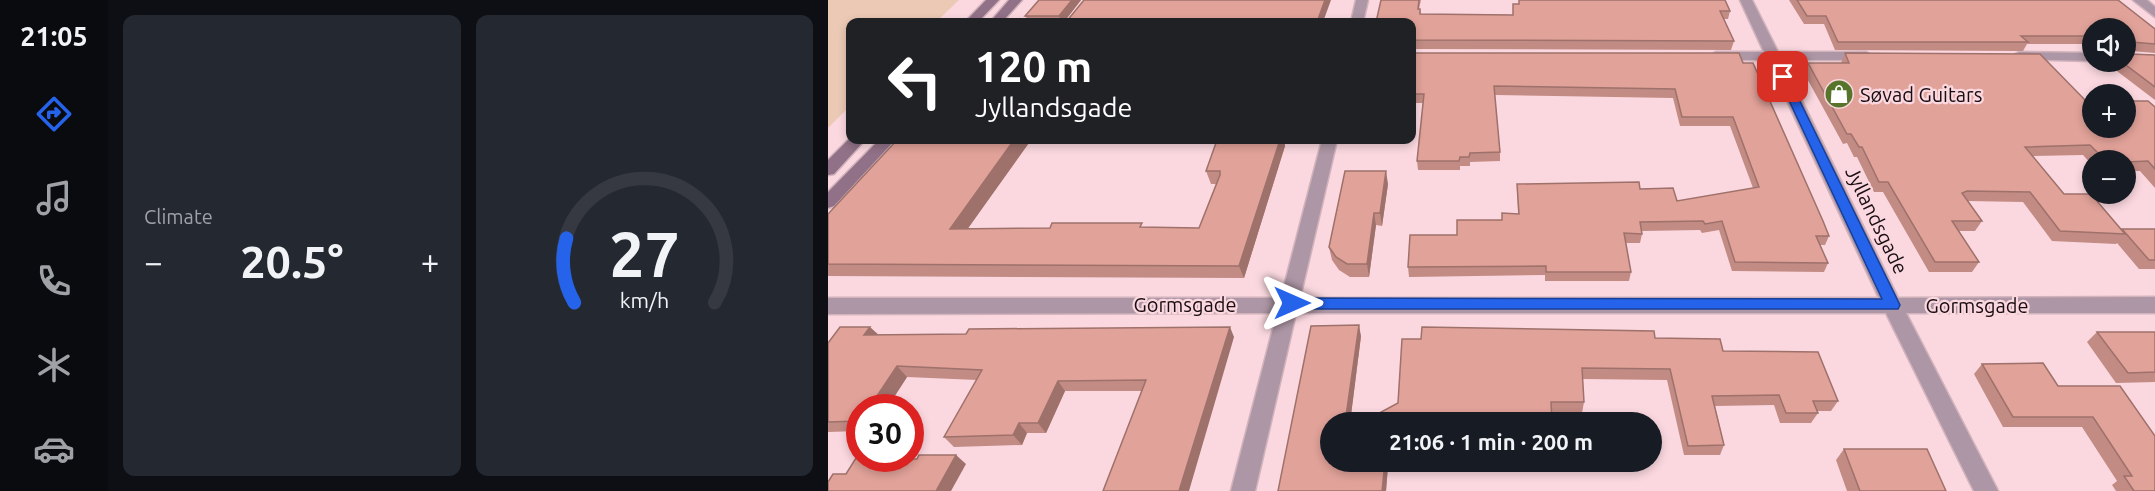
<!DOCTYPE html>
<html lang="en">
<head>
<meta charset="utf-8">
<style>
  body { margin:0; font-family:Ubuntu,sans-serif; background:#242831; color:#f1f3f6; height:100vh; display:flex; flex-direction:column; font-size:22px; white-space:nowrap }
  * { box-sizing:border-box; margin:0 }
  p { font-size:20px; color:#9ea1a6 }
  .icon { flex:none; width:33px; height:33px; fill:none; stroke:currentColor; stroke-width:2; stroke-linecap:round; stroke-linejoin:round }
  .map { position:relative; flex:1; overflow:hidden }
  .sheet { display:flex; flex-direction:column; gap:15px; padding:15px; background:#0d0f14; width:720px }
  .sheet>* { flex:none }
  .guide { position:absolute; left:18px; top:18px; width:570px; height:126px; border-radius:12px; box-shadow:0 3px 9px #0003; background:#202124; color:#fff; overflow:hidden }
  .tools { position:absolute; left:1254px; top:18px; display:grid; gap:12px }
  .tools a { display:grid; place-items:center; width:54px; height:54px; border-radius:50%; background:#171b24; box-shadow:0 3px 9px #0003; font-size:30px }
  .speed { position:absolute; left:18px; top:394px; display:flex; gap:12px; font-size:30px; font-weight:700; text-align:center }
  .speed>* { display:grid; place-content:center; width:78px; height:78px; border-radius:50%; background:#171b24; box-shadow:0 3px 9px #0003; line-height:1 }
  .speed .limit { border:9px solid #d22; background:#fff; color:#111 }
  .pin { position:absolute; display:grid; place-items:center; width:51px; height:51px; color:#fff; margin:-26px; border-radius:12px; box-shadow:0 3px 9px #0006 }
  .me { position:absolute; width:66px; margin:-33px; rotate:90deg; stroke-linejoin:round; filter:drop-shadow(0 0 4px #0008) }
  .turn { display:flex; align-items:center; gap:21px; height:126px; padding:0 30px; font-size:27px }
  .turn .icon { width:78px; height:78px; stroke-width:2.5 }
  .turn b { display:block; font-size:42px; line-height:51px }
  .big { font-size:45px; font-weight:600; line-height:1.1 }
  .sheet .widget { flex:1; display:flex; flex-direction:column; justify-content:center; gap:9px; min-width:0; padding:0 21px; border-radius:12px; background:#242831 }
  .sheet .dial { align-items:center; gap:0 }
  .dial svg { height:156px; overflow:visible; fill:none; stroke:#363941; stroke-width:7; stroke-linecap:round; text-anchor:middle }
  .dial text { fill:#f1f3f6; stroke:none }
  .heat { display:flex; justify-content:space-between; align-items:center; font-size:33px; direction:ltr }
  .sheet .tiles { flex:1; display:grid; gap:15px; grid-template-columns:repeat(2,1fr) }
  .trip { position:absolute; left:492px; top:412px; width:342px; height:60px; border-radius:30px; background:#171b24; box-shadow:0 3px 9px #0003; font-weight:600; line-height:60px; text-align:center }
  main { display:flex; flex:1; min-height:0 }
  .tab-bar { display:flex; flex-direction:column; width:108px; justify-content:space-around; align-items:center; background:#090b0e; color:#9ea1a6 }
  .tab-bar .icon { width:42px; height:42px }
  .tab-bar .on { color:#2563eb }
  .tab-bar b { font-size:27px; color:#f1f3f6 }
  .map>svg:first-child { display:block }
</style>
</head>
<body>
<main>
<nav class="tab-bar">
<b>21:05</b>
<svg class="icon on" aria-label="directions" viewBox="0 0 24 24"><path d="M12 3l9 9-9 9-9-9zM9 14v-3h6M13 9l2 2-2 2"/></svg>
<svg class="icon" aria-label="music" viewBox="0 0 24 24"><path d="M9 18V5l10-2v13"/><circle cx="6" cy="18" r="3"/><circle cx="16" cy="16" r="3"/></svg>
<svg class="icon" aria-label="phone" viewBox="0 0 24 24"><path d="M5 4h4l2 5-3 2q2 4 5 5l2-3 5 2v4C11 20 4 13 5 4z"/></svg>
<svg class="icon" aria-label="climate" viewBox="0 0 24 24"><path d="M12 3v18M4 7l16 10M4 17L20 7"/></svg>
<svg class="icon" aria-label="car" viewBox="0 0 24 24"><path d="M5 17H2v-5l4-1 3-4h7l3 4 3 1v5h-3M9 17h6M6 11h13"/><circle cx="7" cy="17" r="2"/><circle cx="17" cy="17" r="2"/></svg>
</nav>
<section class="sheet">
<div class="tiles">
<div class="widget"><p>Climate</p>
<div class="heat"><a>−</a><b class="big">20.5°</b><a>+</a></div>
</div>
<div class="widget dial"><svg viewBox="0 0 100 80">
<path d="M14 69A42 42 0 1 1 86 69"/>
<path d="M14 69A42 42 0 0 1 10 36" stroke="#2563eb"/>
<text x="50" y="56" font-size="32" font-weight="700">27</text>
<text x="50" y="72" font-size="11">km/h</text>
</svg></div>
</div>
</section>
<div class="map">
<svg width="1327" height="491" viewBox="0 0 1327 491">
  <rect width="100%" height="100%" fill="#fbd8e0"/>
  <polygon fill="#ebc9b5" points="0,0 131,0 108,22 22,22 22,106 0,128"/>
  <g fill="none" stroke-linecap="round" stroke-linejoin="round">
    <g stroke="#d2b3bb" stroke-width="3">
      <g id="street">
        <polygon points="528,0 540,0 535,22 523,22"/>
        <polygon points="912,0 924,0 950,52 1038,52 1045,56 1038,60 954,60 1070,298 1327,297 1327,313 1078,313 1170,491 1146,491 1058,313 468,313 427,491 403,491 449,313 0,314 0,298 453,298 494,140 509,140 472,298 1051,298 940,60 888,60 881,56 888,52 936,52"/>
        <polygon points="1305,0 1319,0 1327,7 1327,17"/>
        <polygon points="1191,52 1264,53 1264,61 1186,59 1184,56"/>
      </g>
    </g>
    <g stroke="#d2b3bb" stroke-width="3">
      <g id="secondary">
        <polygon points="158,0 171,0 150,22 137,22"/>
        <polygon points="181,0 194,0 174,22 162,22"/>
        <polygon points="22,138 37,140 6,174 0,175 0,160"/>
        <polygon points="51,140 67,140 6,206 0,208 0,192"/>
      </g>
    </g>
    <use href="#street" fill="#ad96a5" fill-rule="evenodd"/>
    <use href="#secondary" fill="#917187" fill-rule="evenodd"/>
  </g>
  <g fill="#c28b84">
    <polygon points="211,0 253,0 236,22 201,22 197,16"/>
    <polygon points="553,0 593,0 591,9 592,9 593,14 610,14 685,15 685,4 691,4 691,0 902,11 900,19 896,19 906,41 903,50 584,49 584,51 584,22"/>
    <polygon points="961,0 1290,0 1327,29 1327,53 1303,51 1302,54 1327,55 1327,100 1277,62 1298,62 1264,28 1264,52 1255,44 1199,44 1195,51 1007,50 996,24 976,24"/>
    <polygon points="584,53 911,53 1001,236 997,245 992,245 1000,263 996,272 904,271 891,230 874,233 872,230 814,231 814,234 812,243 798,243 803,272 801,281 717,281 717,275 581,277 580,267 629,235 690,214 689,184 812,189 849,201 925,188 902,126 852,126 845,98 667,95 672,152 672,161 642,162 642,166 632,166 632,170 590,170 589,161 595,103 584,103"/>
    <polygon points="1017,53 1258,101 1327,107 1327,188 1312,171 1298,171 1298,160 1264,160 1264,165 1255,155 1205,156 1236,194 1293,230 1294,229 1327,229 1327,269 1311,269 1289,243 1288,244 1224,241 1195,202 1140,201 1154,221 1147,231 1131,231 1151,262 1144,272 1101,272 1055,192 1046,192 1029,157 1026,157 1019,143 1015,144 976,73 980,63 1013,63"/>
    <polygon points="69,140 203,140 140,228 371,228 388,184 383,184 378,171 389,140 456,140 457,146 416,278 0,276 0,214"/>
    <polygon points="560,184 554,226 548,225 541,277 522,277 511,270 504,260 501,247"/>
    <polygon points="1269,332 1327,332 1327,382 1288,383 1259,342"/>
    <polygon points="51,335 406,337 314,391 237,391 218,433 199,433 194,445 126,447 116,437 149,380 79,377 59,408 32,408 32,431 0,432 0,343"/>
    <polygon points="533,336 522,423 502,423 502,462 595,462 594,468 560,466 558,491 450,491"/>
    <polygon points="827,338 895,351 1010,401 1003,411 989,411 990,413 983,423 952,423 946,405 887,406 896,445 892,455 856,455 839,380 754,379 756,402 754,413 724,412 533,423"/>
    <polygon points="1154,364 1230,386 1292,386 1327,491 1288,491 1284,485 1289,481 1254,427 1175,427 1146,374"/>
    <polygon points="1016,449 1118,491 1019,491 1008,460"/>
  </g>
  <g fill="#9e716b">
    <polygon points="244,0 253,0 236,22 234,22 231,16"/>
    <polygon points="497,0 503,0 495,22 489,22"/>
    <polygon points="186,140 203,140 131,241 122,229"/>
    <polygon points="452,140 456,140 457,146 416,278 411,266"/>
    <polygon points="558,171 560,184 554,226 552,213"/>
    <polygon points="546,213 548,225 541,277 539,264"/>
    <polygon points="531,325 533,336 522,423 517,423"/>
    <polygon points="42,327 53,337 36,335"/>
    <polygon points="402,327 406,337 361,491 351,491"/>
    <polygon points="69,366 79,377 59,408 41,408"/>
    <polygon points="230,381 237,391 218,433 210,423"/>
    <polygon points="191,423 199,433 194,445 185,435"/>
    <polygon points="128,455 138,464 123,491 108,491"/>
    <polygon points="557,462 559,462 560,466 558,491 554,491"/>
  </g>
  <g fill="#e1a299" stroke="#9e716b" stroke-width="1.5">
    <polygon points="211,0 244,0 231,16 197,16"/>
    <polygon points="256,0 497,0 489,22 238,22"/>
    <polygon points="553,0 591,0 590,9 592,9 592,14 685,15 685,4 691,4 691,0 897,0 902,11 892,11 906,41 584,40 584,22 548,22"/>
    <polygon points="969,0 1290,0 1327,29 1327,44 1304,42 1302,54 1327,55 1327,87 1294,62 1298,62 1298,28 1264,28 1264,39 1260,36 1193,36 1200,42 1010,42 998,16 979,16"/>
    <polygon points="584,53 911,53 915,63 925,63 995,221 1001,236 988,236 1000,263 907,262 894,221 877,224 875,221 812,222 814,234 796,233 803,272 718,272 718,266 580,267 582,235 629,235 629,220 674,220 674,213 691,214 689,184 811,182 812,189 845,188 849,201 931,187 905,117 854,117 847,89 666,86 672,152 642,153 641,157 632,157 631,161 589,161 596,94 584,94"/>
    <polygon points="1017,53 1212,54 1258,101 1264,101 1264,128 1298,128 1298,101 1320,101 1327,107 1327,169 1320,161 1298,162 1298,160 1277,160 1262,145 1197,147 1236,194 1263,194 1297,234 1232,231 1202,192 1139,191 1134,193 1154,221 1124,221 1151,262 1107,262 1060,182 1051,182 1034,147 1031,147 1023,134 1019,134 980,63 1021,63"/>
    <polygon points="69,140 186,140 122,229 222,228 224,223 314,223 312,227 371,228 392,175 392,171 378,171 389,140 452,140 411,266 0,264 0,214"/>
    <polygon points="517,171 558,171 552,213 546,213 539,264 519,264 508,257 501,247"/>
    <polygon points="1294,229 1327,229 1327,260 1321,260"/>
    <polygon points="531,325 517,423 502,423 502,462 557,462 554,491 450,491 483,326"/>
    <polygon points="12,327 42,327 36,335 138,334 141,329 402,327 351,491 275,491 318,380 230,381 210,423 191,423 185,435 116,437 154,370 69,366 41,408 32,408 32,421 0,422 0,343"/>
    <polygon points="594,327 826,331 827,338 892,339 895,351 990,352 1010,401 985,401 990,413 958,413 951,395 884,396 896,445 860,446 842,369 754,368 756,402 723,402 724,423 533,423 570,403 574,339 593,339"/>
    <polygon points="1269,332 1327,332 1327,372 1300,373"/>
    <polygon points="1215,363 1230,386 1292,386 1327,436 1327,491 1306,491 1296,476 1304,476 1265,417 1185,417 1154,364"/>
    <polygon points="1016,449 1099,449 1118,491 1032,491"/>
    <polygon points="91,455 128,455 108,491 0,491 0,482 5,474 18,474 28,458 82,459 89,459"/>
  </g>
  <polygon fill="#2563eb" stroke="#184099" stroke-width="1.5" points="955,73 960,77 1072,305 1070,309 464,309 456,303 464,298 1054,299 950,77"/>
  <defs>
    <g id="shop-disc" transform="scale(1.5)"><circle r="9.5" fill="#57752a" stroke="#fbd8e0"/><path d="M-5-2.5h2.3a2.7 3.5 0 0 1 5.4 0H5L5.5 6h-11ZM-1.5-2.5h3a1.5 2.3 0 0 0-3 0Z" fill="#fff"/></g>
  </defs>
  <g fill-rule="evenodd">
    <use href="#shop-disc" x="1011" y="94"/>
  </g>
  <g text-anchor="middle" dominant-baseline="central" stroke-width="4.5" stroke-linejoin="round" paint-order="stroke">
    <g font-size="20" fill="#180d10" stroke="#fbd8e0" text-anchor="start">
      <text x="1032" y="94">Søvad Guitars</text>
    </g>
    <g font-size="20" fill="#180d10" stroke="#fbd8e0">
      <text transform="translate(1049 220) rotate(64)">Jyllandsgade</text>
      <text x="357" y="304">Gormsgade</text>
      <text x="1149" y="305">Gormsgade</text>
    </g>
  </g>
</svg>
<div class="tools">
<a><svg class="icon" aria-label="sound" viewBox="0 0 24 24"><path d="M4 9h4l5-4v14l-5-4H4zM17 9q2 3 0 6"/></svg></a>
<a>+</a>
<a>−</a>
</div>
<div class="speed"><div class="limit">30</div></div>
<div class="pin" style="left:955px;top:77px;background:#d93025"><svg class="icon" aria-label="arrive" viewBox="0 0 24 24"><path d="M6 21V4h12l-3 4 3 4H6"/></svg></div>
<svg class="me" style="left:464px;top:303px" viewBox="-20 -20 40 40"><path d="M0-17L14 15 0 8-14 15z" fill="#2563eb" stroke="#fff" stroke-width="4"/></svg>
<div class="trip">21:06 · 1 min · 200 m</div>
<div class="guide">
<div class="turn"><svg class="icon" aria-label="left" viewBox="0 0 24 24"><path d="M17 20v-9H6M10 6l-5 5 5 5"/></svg><div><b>120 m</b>Jyllandsgade</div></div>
</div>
</div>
</main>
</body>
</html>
